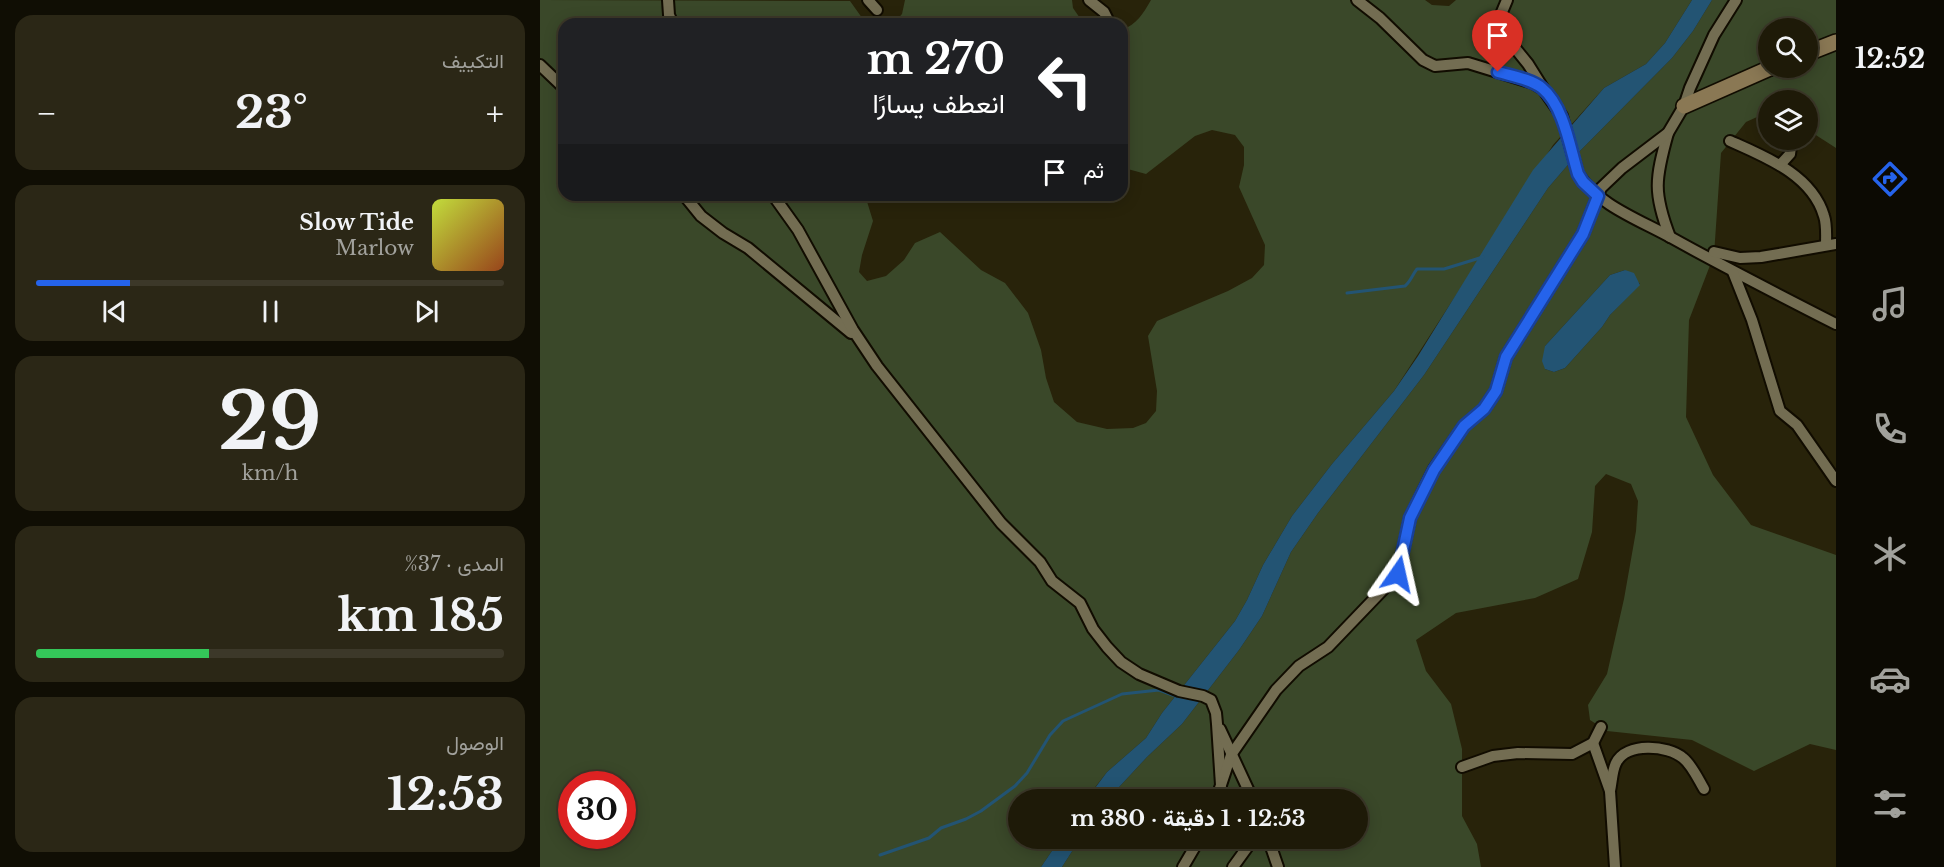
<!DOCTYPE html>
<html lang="ar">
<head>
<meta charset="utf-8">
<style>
  body { margin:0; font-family:"Libre Baskerville",Vazirmatn,serif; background:#2b2716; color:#f1f3f6; direction:rtl; height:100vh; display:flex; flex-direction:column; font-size:22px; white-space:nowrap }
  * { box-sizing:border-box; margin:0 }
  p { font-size:20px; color:#a1a19c }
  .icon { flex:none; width:33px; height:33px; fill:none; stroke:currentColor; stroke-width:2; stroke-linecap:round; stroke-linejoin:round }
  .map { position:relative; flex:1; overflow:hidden; direction:ltr }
  .drawer { display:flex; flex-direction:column; gap:15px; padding:15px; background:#100e04; width:540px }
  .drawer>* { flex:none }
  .banner { position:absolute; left:18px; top:18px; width:570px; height:183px; border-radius:18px; box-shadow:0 3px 15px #0003,0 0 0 2px #3c3829; direction:rtl; background:#202124; color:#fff; overflow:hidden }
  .controls { position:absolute; left:1218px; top:18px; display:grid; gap:12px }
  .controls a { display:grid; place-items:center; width:60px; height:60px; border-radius:50%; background:#1e1a08; box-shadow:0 3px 15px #0003,0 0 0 2px #3c3829; font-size:30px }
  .speed { position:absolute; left:18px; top:771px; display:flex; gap:12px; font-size:30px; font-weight:700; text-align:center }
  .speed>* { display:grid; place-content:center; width:78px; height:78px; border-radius:50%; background:#1e1a08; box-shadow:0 3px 15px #0003,0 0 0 2px #3c3829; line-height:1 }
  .speed .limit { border:9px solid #d22; background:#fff; color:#111 }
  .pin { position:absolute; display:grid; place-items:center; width:51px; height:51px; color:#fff; margin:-62px -26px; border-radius:50% 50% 50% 0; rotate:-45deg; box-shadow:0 0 6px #0007 }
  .pin .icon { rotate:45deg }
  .me { position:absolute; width:66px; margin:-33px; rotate:11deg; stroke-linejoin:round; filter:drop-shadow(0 0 4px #0008) }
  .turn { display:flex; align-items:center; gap:21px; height:126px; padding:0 24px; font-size:27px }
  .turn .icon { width:78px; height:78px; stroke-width:2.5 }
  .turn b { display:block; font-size:42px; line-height:51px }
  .then { display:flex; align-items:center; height:57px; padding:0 24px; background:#0003; gap:12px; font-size:22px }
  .big { font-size:45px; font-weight:700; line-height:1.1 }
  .drawer .widget { flex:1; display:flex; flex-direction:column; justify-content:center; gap:9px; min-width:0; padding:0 21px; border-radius:18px; background:#2b2716 }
  .drawer .dial { align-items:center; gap:0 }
  .dial b { font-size:78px; line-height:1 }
  .song { display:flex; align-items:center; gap:18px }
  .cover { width:72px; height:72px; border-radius:9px; background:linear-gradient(135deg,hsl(70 70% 55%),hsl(20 70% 35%)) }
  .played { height:6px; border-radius:3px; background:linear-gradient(90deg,#2563eb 20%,#3c3829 20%) }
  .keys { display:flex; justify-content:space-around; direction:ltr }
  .heat { display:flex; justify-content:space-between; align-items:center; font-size:33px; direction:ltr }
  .charge { height:9px; border-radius:4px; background:linear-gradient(90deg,#34c759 37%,#3c3829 0) }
  .trip { position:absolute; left:468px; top:789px; width:360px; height:60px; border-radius:30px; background:#1e1a08; box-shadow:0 3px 15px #0003,0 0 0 2px #3c3829; font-weight:700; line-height:60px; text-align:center; direction:rtl }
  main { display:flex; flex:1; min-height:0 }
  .tab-bar { display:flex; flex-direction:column; width:108px; justify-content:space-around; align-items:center; background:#0c0a03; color:#a1a19c }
  .tab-bar .icon { width:42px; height:42px }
  .tab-bar .on { color:#2563eb }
  .tab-bar b { font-size:27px; color:#f1f3f6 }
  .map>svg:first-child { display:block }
</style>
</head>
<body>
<main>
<nav class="tab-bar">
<b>12:52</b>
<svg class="icon on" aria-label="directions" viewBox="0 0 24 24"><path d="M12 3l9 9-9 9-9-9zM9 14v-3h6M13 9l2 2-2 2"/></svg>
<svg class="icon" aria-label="music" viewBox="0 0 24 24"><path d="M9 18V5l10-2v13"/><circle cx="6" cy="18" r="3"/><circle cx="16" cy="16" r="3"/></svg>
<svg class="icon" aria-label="phone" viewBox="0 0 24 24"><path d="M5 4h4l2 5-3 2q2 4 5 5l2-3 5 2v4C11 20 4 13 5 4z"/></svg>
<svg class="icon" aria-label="climate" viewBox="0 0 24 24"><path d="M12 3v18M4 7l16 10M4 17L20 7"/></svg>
<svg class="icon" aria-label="car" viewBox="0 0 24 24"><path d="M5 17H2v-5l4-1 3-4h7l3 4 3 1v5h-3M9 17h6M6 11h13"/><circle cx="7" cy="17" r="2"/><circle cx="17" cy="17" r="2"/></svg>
<svg class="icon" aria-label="filters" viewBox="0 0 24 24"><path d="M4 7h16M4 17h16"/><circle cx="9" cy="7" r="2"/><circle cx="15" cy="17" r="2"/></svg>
</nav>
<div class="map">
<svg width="1296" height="867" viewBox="0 0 1296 867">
  <rect width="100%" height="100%" fill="#28230a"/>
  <g fill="#3a4829" fill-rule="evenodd">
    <path d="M0,0l310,1 15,21 4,2h-305v171h301l8,26 -11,34 -3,17 8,9 19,-5 18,-16 11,-17 25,-11 41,38 24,13 23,30 13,37 5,28 8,24 23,20 30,7 26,-1 13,-5 10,-12 1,-20 -9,-55 9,-15 71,-30 24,-13 12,-13 1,-20 -26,-58 5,-22v-18l-9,-12 -23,-5 -17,6 -49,38 -22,-6 -2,-3v-135c15,-6 21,-16 29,-30h274l7,5 17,1 7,-6h236l-27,43 -19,21 -42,24 -51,57 -159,246 -62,73 -40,52 -29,49 -16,35 -12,21 -73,92 -16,25 -39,34 -21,27 -68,1v38l42,1 -19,28h-501zM32,784h50v52h-50z"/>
    <polygon points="365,0 532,0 533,8 544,24 353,24 362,14"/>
    <path d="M1172,0h124v148l-28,-18v-30h-40v12l-22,10 -25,31 -7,102 -25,65 -3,97 27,58 38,50 85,30v195l-26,-6 -56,27 -62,-31 -85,-9 -17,-11 -2,-15 19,-31 17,-75 12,-68 2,-30 -7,-17 -25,-10 -11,12 -3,46 -14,47 -43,19 -79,15 -40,27 10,31 25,33 11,45v67l15,28 4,23h-419l18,-28 278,-1v-38l-250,-1 39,-42 35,-33 57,-74 23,-34 29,-64 27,-39 106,-138 124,-187 31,-36 93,-94 21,-27zM1228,28h40v40h-40zM1085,270l15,14 -30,31 -8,12 -37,41 -11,4 -9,-3v-23l65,-71z"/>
  </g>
  <g fill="#235473">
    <polygon points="1152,0 1172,0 1153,31 1132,58 1039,152 1008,188 884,375 778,513 751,552 722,616 699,650 642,724 607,757 568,799 546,800 567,772 606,738 622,713 695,621 707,600 723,565 752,516 792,464 854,391 878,356 993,170 1064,88 1106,64 1125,43"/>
    <polygon points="1085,270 1094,273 1100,285 1070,315 1062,327 1025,368 1014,372 1005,369 1002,361 1005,346 1070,275"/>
    <polygon points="520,839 540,839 522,867 501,867"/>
  </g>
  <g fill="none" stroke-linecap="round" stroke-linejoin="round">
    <g stroke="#235473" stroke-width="3">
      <path d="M807,293l58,-7c6,-5 7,-11 12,-17h27l39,-12"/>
      <polyline points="340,855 389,838 401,828 426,819 441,811 475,786 487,773 510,735 523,721 582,694 619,690 638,697"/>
    </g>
    <g stroke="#110c00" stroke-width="14">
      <g id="minor">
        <polyline points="128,0 129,15 133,24"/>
        <polyline points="328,0 337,10"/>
        <polyline points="549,0 564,12 570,24"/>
        <path d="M817,0l23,18 43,42 12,6 33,-3 65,20 10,6 19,27 16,58c21,32 62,46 94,64 54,30 109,58 164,86"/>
        <polyline points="967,0 962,12 962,23 971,43 988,64 1003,88"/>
        <polyline points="0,65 24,88"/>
        <path d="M1128,133c-13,46 -15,60 2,104"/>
        <path d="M1190,141c36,16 82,34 94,75 3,9 2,20 2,29"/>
        <polyline points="1240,165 1250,154 1252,140"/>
        <polyline points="144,195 161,216 183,233 208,248 311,333"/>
        <polyline points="233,195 258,230 313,330 337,366 461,523 500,562 512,581 540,603 553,629 567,647 581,662 599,674 639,691 663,696 671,700 676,713 677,724 681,785 676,800"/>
        <polyline points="1174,252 1200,258 1221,257 1296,244"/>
        <polyline points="1193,272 1212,320 1240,411 1257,425 1296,481"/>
        <polyline points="680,729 713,800"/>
        <polyline points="1053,743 1070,791 1075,867"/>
        <polyline points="922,767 953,756 978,753 1032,754 1053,743 1061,727"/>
        <polyline points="681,785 691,755 736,690 759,666 788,647 858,574 870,518 894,469 924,426 944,409 956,391 966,357 1043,234 1061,188 1082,168 1128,133 1144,106 1150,88 1174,35 1196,0"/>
        <path d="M1070,791c2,-9 2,-20 6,-28 10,-21 52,-18 67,-5 9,7 15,21 21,31"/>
        <polyline points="728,838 738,867"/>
        <polyline points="643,867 660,838"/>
        <polyline points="693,867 714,838"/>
      </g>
    </g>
    <g stroke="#110c00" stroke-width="18">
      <g id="secondary">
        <polyline points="1268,53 1296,42"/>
        <polyline points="1144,106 1230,68"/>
      </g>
    </g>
    <use href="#minor" stroke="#736d52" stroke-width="10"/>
    <use href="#secondary" stroke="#8a7854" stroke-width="15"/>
  </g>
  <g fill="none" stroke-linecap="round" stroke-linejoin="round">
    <g stroke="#184099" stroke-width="15">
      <path id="route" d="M858,574l12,-56 24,-48 30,-44 20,-17 12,-18 10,-34 77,-123 15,-38 -15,-14 -5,-8c-8,-26 -14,-68 -36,-86 -11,-9 -30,-12 -44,-16"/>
    </g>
    <use href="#route" stroke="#2563eb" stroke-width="10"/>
  </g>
</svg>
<div class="controls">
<a><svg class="icon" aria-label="search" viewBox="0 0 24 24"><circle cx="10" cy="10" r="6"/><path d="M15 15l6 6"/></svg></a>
<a><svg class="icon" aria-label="layers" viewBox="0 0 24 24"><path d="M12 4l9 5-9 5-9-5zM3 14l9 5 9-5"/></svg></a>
</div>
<div class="speed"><div class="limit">30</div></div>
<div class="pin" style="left:958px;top:72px;background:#d93025"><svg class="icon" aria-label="arrive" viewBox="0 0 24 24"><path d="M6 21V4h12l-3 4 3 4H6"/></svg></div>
<svg class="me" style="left:858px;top:574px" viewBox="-20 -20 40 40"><path d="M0-17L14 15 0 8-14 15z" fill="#2563eb" stroke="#fff" stroke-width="4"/></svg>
<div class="trip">12:53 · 1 دقيقة · 380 m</div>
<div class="banner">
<div class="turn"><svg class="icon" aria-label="left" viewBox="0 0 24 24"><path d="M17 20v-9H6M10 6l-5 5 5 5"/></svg><div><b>270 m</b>انعطف يسارًا</div></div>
<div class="then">ثم<svg class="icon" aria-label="arrive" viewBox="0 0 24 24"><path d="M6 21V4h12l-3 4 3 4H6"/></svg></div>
</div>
</div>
<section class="drawer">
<div class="widget"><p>التكييف</p>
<div class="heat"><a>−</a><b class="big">23°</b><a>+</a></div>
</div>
<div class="widget">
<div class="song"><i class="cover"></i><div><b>Slow Tide</b><p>Marlow</p></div></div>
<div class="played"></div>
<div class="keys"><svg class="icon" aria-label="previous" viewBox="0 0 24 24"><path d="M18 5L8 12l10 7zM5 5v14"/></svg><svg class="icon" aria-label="pause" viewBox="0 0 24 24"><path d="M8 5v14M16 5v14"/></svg><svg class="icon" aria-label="next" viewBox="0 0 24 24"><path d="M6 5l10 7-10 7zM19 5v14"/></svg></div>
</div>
<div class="widget dial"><b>29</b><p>km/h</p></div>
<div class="widget"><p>المدى · 37%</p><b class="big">185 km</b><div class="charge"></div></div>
<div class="widget"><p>الوصول</p><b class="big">12:53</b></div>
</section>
</main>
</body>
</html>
